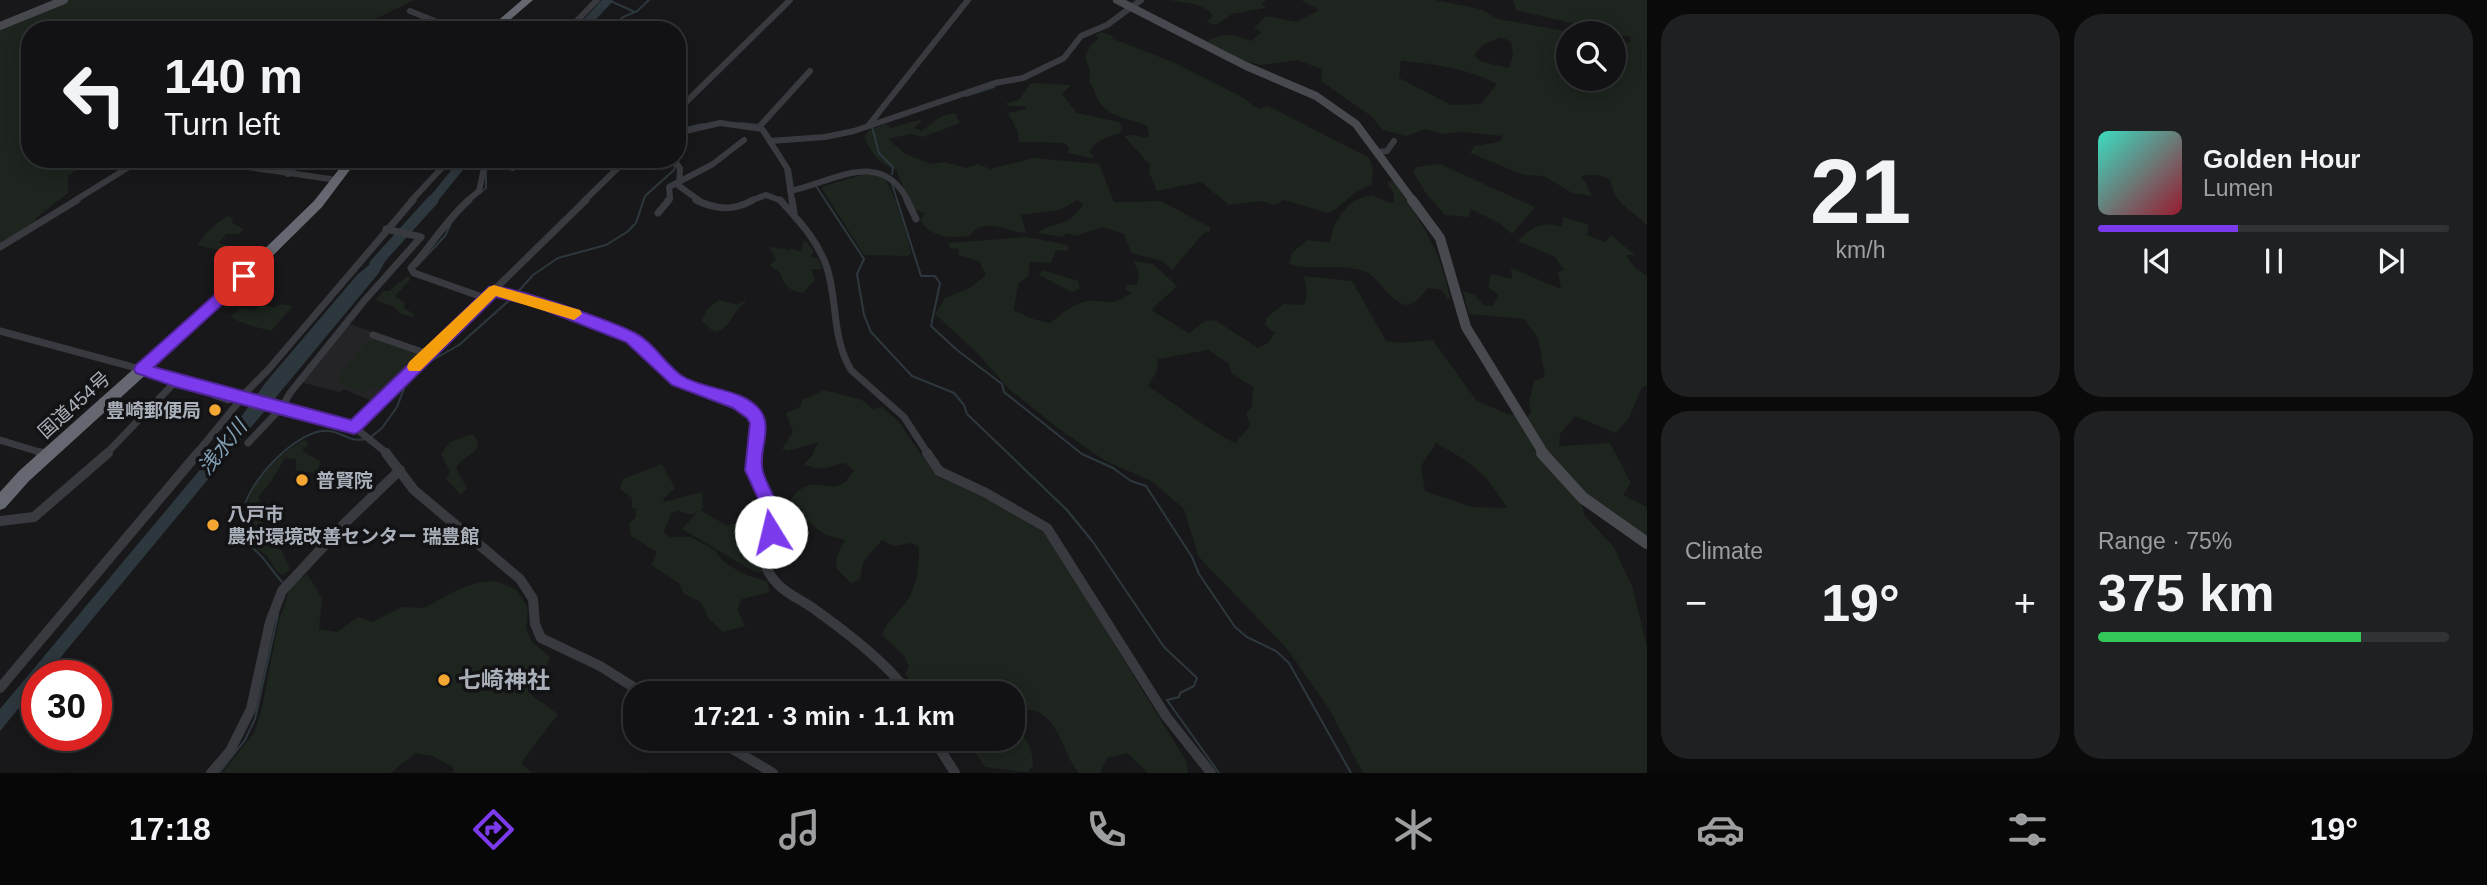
<!DOCTYPE html>
<html lang="en">
<head>
<meta charset="utf-8">
<style>
  body { margin:0; font-family:Arial,"Noto Sans JP",sans-serif; background:#1f2022; color:#f1f3f6; height:100vh; display:flex; flex-direction:column; font-size:26px; white-space:nowrap }
  * { box-sizing:border-box; margin:0 }
  p { font-size:23px; color:#9c9ea0 }
  .icon { flex:none; width:38px; height:38px; fill:none; stroke:currentColor; stroke-width:2; stroke-linecap:round; stroke-linejoin:round }
  .map { position:relative; flex:1; overflow:hidden }
  .drawer { display:flex; flex-direction:column; gap:14px; padding:14px; background:#0a0a0b; width:840px }
  .drawer>* { flex:none }
  .guide { position:absolute; left:21px; top:21px; width:665px; height:147px; border-radius:28px; box-shadow:0 4px 18px #0003,0 0 0 2px #313234; background:#121214; color:#f1f3f6; overflow:hidden }
  .fabs { position:absolute; left:1556px; top:21px; display:grid; gap:14px }
  .fabs a { display:grid; place-items:center; width:70px; height:70px; border-radius:50%; background:#121214; box-shadow:0 4px 18px #0003,0 0 0 2px #313234; font-size:35px }
  .speed { position:absolute; left:21px; top:660px; display:flex; gap:14px; font-size:35px; font-weight:700; text-align:center }
  .speed>* { display:grid; place-content:center; width:91px; height:91px; border-radius:50%; background:#121214; box-shadow:0 4px 18px #0003,0 0 0 2px #313234; line-height:1 }
  .speed .limit { border:10px solid #d22; background:#fff; color:#111 }
  .pin { position:absolute; display:grid; place-items:center; width:60px; height:60px; color:#fff; margin:-30px; border-radius:14px; box-shadow:0 4px 10px #0006 }
  .me { position:absolute; width:77px; margin:-38px; rotate:351deg; stroke-linejoin:round; filter:drop-shadow(0 0 5px #0008) }
  .turn { display:flex; align-items:center; gap:24px; height:147px; padding:0 28px; font-size:32px }
  .turn .icon { width:91px; height:91px; stroke-width:2.5 }
  .turn b { display:block; font-size:49px; line-height:60px }
  .big { font-size:52px; font-weight:700; line-height:1.1 }
  .drawer .tile { flex:1; display:flex; flex-direction:column; justify-content:center; gap:10px; min-width:0; padding:0 24px; border-radius:28px; background:#1f2022 }
  .drawer .dial { align-items:center; gap:0 }
  .dial b { font-size:91px; line-height:1 }
  .song { display:flex; align-items:center; gap:21px }
  .cover { width:84px; height:84px; border-radius:10px; background:linear-gradient(135deg,hsl(170 70% 55%),hsl(350 70% 35%)) }
  .played { height:7px; border-radius:4px; background:linear-gradient(90deg,#7c3aed 40%,#313234 40%) }
  .keys { display:flex; justify-content:space-around; direction:ltr }
  .heat { display:flex; justify-content:space-between; align-items:center; font-size:38px; direction:ltr }
  .charge { height:10px; border-radius:5px; background:linear-gradient(90deg,#34c759 75%,#313234 0) }
  .drawer .tiles { flex:1; display:grid; gap:14px; grid-template-columns:repeat(2,1fr) }
  .trip { position:absolute; left:623px; top:681px; width:402px; height:70px; border-radius:28px; background:#121214; box-shadow:0 4px 18px #0003,0 0 0 2px #313234; font-weight:700; line-height:70px; text-align:center }
  .dock { display:flex; height:112px; justify-content:space-around; align-items:center; background:#070708; color:#9c9ea0 }
  .dock .icon { width:49px; height:49px }
  .dock .on { color:#7c3aed }
  .dock b { font-size:32px; color:#f1f3f6 }
  main { display:flex; flex:1; min-height:0 }
  .map>svg:first-child { display:block }
</style>
</head>
<body>
<main>
<div class="map">
<svg width="1647" height="773" viewBox="0 0 1647 773">
  <rect width="100%" height="100%" fill="#18181a"/>
  <polygon fill="#242427" points="347,323 383,336 423,354 374,402 344,389 339,392 300,382"/>
  <g fill="#1d251e" fill-rule="evenodd">
    <polygon points="64,0 414,0 363,25 366,30 30,30 30,159 93,159 68,176 68,193 36,218 38,223 0,245 0,25"/>
    <path d="M1170,0h97l-5,3 3,5 -33,6 -16,11 -10,-3 7,-6c-8,-13 -29,-13 -43,-16z"/>
    <path d="M1301,0h134l45,9 18,10 78,14h-8v46h46v-39l16,3 1,-6 -115,-27 -3,-10h134v225c-17,-17 -32,-19 -37,-46l-12,-4h-15l-2,3 5,5 6,13 -20,-3 -28,-17 -20,-1 -54,-22 4,-7 25,-4 4,-6 -40,-4 -21,2 -16,-5 -20,7 -23,-6 -12,-14 -50,-35 1,-12 -25,-9 -36,5 -17,-4 -37,-20c16,-9 27,-7 44,0l11,-9 -8,-4 12,-12 31,6 22,-12zM1501,37l10,5 2,14 -4,12 -27,-6 -8,-7 9,-10zM1401,61c33,3 66,7 96,23l-16,20 -30,1 -52,-27z"/>
    <path d="M1101,32l12,4 -2,2 64,25 69,35 9,8 8,3 6,-3 9,4 92,47 5,10 -1,17 -16,8 -20,17 -8,4 -44,-13 -10,5 -13,-4 -32,4 -28,-23 -44,9 -8,-19 1,-7 -26,-29 10,-1 12,3 3,-3 -2,-9c-16,-7 -37,-8 -47,-23 -5,-7 -5,-14 -11,-21l1,-12 -5,-13 5,-11 9,-8 -4,-3z"/>
    <path d="M1036,83l35,2 -9,9 15,19 42,9 3,6 -2,5c-11,4 -27,7 -30,20l4,3 -3,2 -23,-5 1,-6 -5,-4 -45,-1 -1,-10 -10,-19 19,-4 -4,-3h-15l-2,-3 13,-3 11,-16z"/>
    <path d="M955,113l5,10 -37,14 -13,-3 -22,5 17,15 26,10 13,-2 23,6 11,-4 12,5 44,-11 65,6 15,38 47,-1 49,26v4l-7,3 -31,36 -10,-9 -31,-8 -7,-19 -21,-7 -28,9 -9,-3 -3,4 -25,-4c20,-15 27,-3 45,-28l-5,-5 -18,10 -39,5 5,18c-24,-1 -39,-18 -57,3 -19,2 -38,2 -49,-16l5,-6 -13,-6 -16,-39c-16,-3 -26,-18 -32,-32l5,-7 17,-6 4,4 29,-8 2,2 -7,6 7,3 21,-15z"/>
    <polygon points="1440,164 1535,207 1512,234 1499,223 1471,209 1468,217 1445,215 1425,192 1413,171 1417,167"/>
    <path d="M868,173l16,4c13,23 21,50 27,76l-3,3 -44,-1 -43,-68z"/>
    <path d="M1394,181c29,46 44,62 56,117l-2,1 -6,-9 -14,-2c-5,5 -13,17 -21,17 -16,-2 -25,-23 -38,-31 -23,-13 -55,-2 -80,-10l3,-11 15,-13 23,3c2,-22 19,-46 42,-48l17,8 5,-1v-8l-7,-12z"/>
    <polygon points="227,216 233,218 232,223 244,229 239,234 226,234 219,243 251,253 248,257 197,245 210,229"/>
    <path d="M1563,217l26,8 -2,10 18,7 6,-7 24,20h-9l9,13 12,8v110l-5,1 -13,31 -13,15 -41,-17 -15,18 -1,12 51,-3 21,40 -8,12 24,12v33l-74,-45 9,10 2,10 29,31 19,40 15,60v127h-284l-35,-66 -41,-58 -89,-93 -14,-47 -31,-27 -49,-22 -45,-31 -50,-40 -34,-38 -40,-37 10,-16 25,-10 16,-13 -7,-14 -21,-6 1,-6 -9,-1 -3,-5 80,-6 41,8v6l-12,-1 -5,13 -21,-1 -2,15 -10,7 -4,26 19,9 17,4c9,-7 22,-18 33,-21 19,-6 26,8 48,-9l-6,-4 3,-4h9l2,-13 -6,-11 20,3 24,22 -26,24 38,23 16,-12 10,-1 43,28 10,-5 7,-10 -10,-8 2,-8 17,-13 20,1 3,-11 -3,-18 48,5 34,60 14,2 33,-3 43,60 31,14 20,3 4,-4 -2,-11 5,-21 11,-4 -7,-39 -14,-19 -55,-5 -6,-23 12,4 8,10 10,1 5,-11 -10,-8 3,-13 21,5 -1,-11 50,21 -3,-17 6,-2 -9,-13 -37,-16c14,-14 24,-21 44,-14zM1208,350l20,13 4,11 21,13 -1,19 -6,7 4,13 -15,17c-32,-16 -57,-38 -87,-57l9,-16 1,-11zM1436,443c39,22 47,27 71,65l-35,-1 -47,-16 -4,-25z"/>
    <path d="M804,240l10,11 -4,6 8,1 4,11h-11l4,11 -12,13c-11,-1 -21,-8 -22,-19l-11,-9 6,-6 -7,-12 17,2 3,4v-5l12,4z"/>
    <polygon points="1043,270 1078,281 1080,288 1072,292 1039,275"/>
    <polygon points="409,275 410,280 395,296 405,303 404,308 414,314 412,317 399,313 394,307 375,300 384,291 389,291"/>
    <path d="M747,299c-3,6 -8,8 -11,13 -7,10 -9,17 -22,20l-12,-11 5,-12 12,-9 18,5z"/>
    <polygon points="265,304 274,308 280,304 293,306 271,331 245,324 230,317 240,308 253,310"/>
    <polygon points="378,339 416,353 380,389 374,386 365,394 338,382 338,377 365,344"/>
    <path d="M824,390l38,10 10,9 10,-2 17,15 34,50 10,7 46,21 57,34 140,227 2,12h-40l-21,-20 -20,5 -7,15h-21c-19,-22 -19,-63 -54,-63l-10,11 16,28 2,17 -6,6 -42,-5 -19,-28 47,-1v-45h-95l-13,-19 4,-8 -5,-10 -22,-21c6,-16 12,-17 22,-30 13,-16 15,-39 15,-58l-7,-4 -18,3 -12,-6 -19,22 -3,17 -9,4 -15,-15 1,-12 8,-16 -19,-5 -19,-14 -24,-10c5,-6 11,-18 18,-22 20,-14 36,13 53,-19l-10,-7c-14,4 -26,9 -40,1l8,-8 6,-14 -30,9 -6,-2 11,-17 -7,-19 14,-6 2,-7z"/>
    <polygon points="472,434 478,442 476,450 460,462 456,468 467,488 461,495 446,479 450,471 441,454 450,442"/>
    <path d="M304,440l5,3 -7,8 18,10 -2,13 -22,-4v-11l-11,-1 -15,25 -12,14 3,7 3,33 18,14 8,18 -7,6c-10,-4 -10,-13 -17,-20 -3,-4 -9,-4 -13,-9 -29,-38 20,-89 51,-106z"/>
    <path d="M662,464l13,24 -12,11 1,3 38,-10 1,15 -3,3 26,15 14,-2 22,-23 4,7 -1,65h-10l-73,-43 17,-19 -7,5 -13,-4 -7,2 -9,19 7,5h21l25,14c6,15 36,27 51,30l3,11 -28,7 -5,10 8,17 -22,6 -14,-13 -8,-17 -17,-8 -5,-11 -28,-18 6,-13 -26,-16 -2,-12 7,-7v-8l-4,-1v-10l-12,-9 3,-10z"/>
    <polygon points="307,574 322,598 319,629 337,632 358,617 372,622 402,607 424,608 459,589 477,583 496,581 517,590 528,608 526,628 532,642 550,657 543,676 531,695 558,714 521,763 532,773 454,773 453,767 432,756 415,753 391,773 222,773 254,733 261,712 279,620 291,586"/>
  </g>
  <polygon fill="#2d383e" points="386,251 387,258 378,274 46,675 37,676 37,686 0,731 0,709 224,441 266,382 357,275"/>
  <g fill="none" stroke-linecap="round" stroke-linejoin="round">
    <g stroke="#2d383e" stroke-width="2">
      <polyline points="608,0 635,12 623,17 610,30"/>
      <polyline points="636,12 649,0"/>
      <polyline points="966,96 994,87"/>
      <polyline points="740,123 759,125"/>
      <polyline points="872,127 879,153 893,167 892,174"/>
      <polyline points="685,128 703,124"/>
      <polyline points="764,128 772,140"/>
      <polyline points="790,169 793,187"/>
      <polyline points="892,184 921,276 935,276 940,283 931,326 957,350 1002,384 1004,392 1082,454 1113,468 1131,481 1146,486 1192,557 1199,574 1235,627 1247,637 1276,651 1289,663 1351,773"/>
      <polyline points="816,186 864,259 857,274 864,315 871,332 912,376 954,393 964,405 967,414 1067,510 1093,542 1164,647 1197,678 1194,686 1180,693 1179,697 1167,700 1219,773"/>
      <polyline points="480,193 486,188 486,171 490,164"/>
      <polyline points="417,266 445,236 452,221"/>
      <polyline points="517,293 533,275 558,258 606,245 627,232 636,223 645,196 674,170 675,165"/>
      <polyline points="371,437 382,428 397,407 405,386 429,362 459,345 513,297"/>
      <path d="M284,584c-13,-13 -19,-28 -34,-38 -2,-10 -8,-21 -7,-32 2,-30 55,-87 86,-83 13,1 22,12 36,8"/>
      <polyline points="219,773 245,740 255,719 278,615"/>
    </g>
    <g stroke="#2d383e" stroke-width="9">
      <polyline points="580,30 608,0"/>
      <polyline points="432,201 466,159"/>
    </g>
    <polyline stroke="#2d383e" stroke-width="11" points="375,264 433,200"/>
    <g stroke="#393a3f" stroke-width="6">
      <polyline points="410,11 457,30"/>
      <polyline points="568,30 597,0"/>
      <polyline points="677,111 790,0"/>
      <polyline points="868,126 968,0"/>
      <polyline points="759,127 810,71"/>
      <polyline points="677,133 720,123 762,129 787,168 792,201"/>
      <polyline points="770,141 825,137 854,131 995,83 1023,78 1064,58 1081,36 1107,25 1141,0"/>
      <polyline points="1378,152 1387,151 1394,141"/>
      <polyline points="193,159 337,180"/>
      <polyline points="530,159 548,164 553,159"/>
      <polyline points="673,159 680,168 679,186 700,201"/>
      <polyline points="486,161 513,168 521,159"/>
      <polyline points="288,174 302,159"/>
      <path d="M790,191c44,-9 91,-44 118,10"/>
      <polyline points="74,201 142,159"/>
      <polyline points="411,201 450,159"/>
      <polyline points="467,201 479,191 486,159"/>
      <polyline points="584,201 627,159"/>
      <polyline points="667,201 670,198 669,187 713,164 744,140"/>
      <polyline points="750,201 766,195 782,201"/>
    </g>
    <g stroke="#393a3f" stroke-width="7">
      <path d="M469,200c-22,19 -38,46 -58,68l3,5 71,25"/>
      <path d="M696,200c20,10 38,11 57,0"/>
      <path d="M780,200c18,20 36,38 46,65 12,33 5,72 25,105l53,47 24,37"/>
      <polyline points="792,200 794,213"/>
      <polyline points="907,200 916,219"/>
      <polyline points="658,213 669,200"/>
      <polyline points="0,247 77,200"/>
      <polyline points="494,290 569,312 631,338 677,381 710,396 738,404 753,413 758,423 755,454"/>
      <polyline points="0,331 354,427 388,454"/>
      <polyline points="373,335 428,354"/>
      <polyline points="214,395 228,400"/>
      <polyline points="241,397 268,370 413,200"/>
      <polyline points="354,427 586,200"/>
      <polyline points="0,440 46,454"/>
      <polyline points="248,443 282,407 290,393 364,301 421,237 386,229"/>
      <polyline points="106,454 176,381"/>
      <polyline points="196,454 242,398"/>
    </g>
    <g stroke="#393a3f" stroke-width="10">
      <polyline points="40,453 48,455"/>
      <polyline points="386,453 414,490 520,579 533,599 535,624 541,638 600,666 643,693"/>
      <path d="M755,453c-2,27 11,32 15,55 4,19 -11,46 -2,63 11,21 32,27 49,40 33,24 67,50 92,82"/>
      <polyline points="927,453 939,471 986,493 1047,528 1166,716 1211,773"/>
      <polyline points="0,521 34,517 108,453"/>
      <polyline points="0,688 198,453"/>
      <polyline points="714,738 773,773"/>
      <polyline points="933,738 955,773"/>
      <polyline points="211,773 230,751 251,709 270,622 282,591 347,521 400,470"/>
    </g>
    <g stroke="#47494f" stroke-width="8">
      <polyline points="1117,0 1246,66 1316,96 1356,124 1413,201"/>
      <polyline points="0,26 64,0"/>
    </g>
    <polyline stroke="#47494f" stroke-width="10" points="1412,200 1440,238 1466,327 1544,454"/>
    <polyline stroke="#47494f" stroke-width="12" points="1542,453 1583,498 1647,543"/>
    <g fill="#656870" fill-rule="evenodd">
      <polygon points="522,0 533,0 498,30 487,30"/>
      <polygon points="347,159 358,159 322,207 230,298 29,481 5,508 0,510 0,492 19,471 220,292 314,201"/>
    </g>
  </g>
  <path fill="#7c3aed" stroke="#51269a" stroke-width="2" d="M244,271l5,2 2,3 -2,4 -95,87 197,53 138,-133c15,-5 127,36 146,46 18,9 30,31 47,43 22,14 61,12 78,34 14,18 -3,42 3,62 6,21 26,42 15,65l-7,3 -6,-3 -4,-32 -16,-35 5,-47 -3,-5 -14,-10 -61,-23 -46,-43 -94,-37 -36,-8 -137,135 -5,2 -178,-47 -40,-14 -2,-4 2,-4 103,-92z"/>
  <polygon fill="#f59e0b" points="494,285 580,310 582,314 574,320 496,296 420,371 409,371 407,367 409,362 489,287"/>
  <g fill="#f5a734" stroke="#131315" stroke-width="2.5">
    <circle cx="215" cy="410" r="7"/>
    <circle cx="302" cy="480" r="7"/>
    <circle cx="213" cy="525" r="7"/>
    <circle cx="444" cy="680" r="7"/>
  </g>
  <g text-anchor="middle" dominant-baseline="central" stroke-width="7" stroke-linejoin="round" paint-order="stroke">
    <g font-size="19" fill="#aab0ba" stroke="#131315">
      <text transform="translate(74 405) rotate(-42)">国道454号</text>
    </g>
    <g font-size="19" font-weight="bold" fill="#aab0ba" stroke="#131315" text-anchor="start">
      <text x="201" y="410" text-anchor="end">豊崎郵便局</text>
      <text x="316" y="480">普賢院</text>
      <text x="227" y="514">八戸市<tspan x="227" dy="22">農村環境改善センター 瑞豊館</tspan></text>
    </g>
    <g font-size="21" font-style="italic" fill="#80a0b5" stroke="#131315">
      <text transform="translate(222 447) rotate(-51)">浅水川</text>
    </g>
    <g font-size="23" font-weight="bold" fill="#aab0ba" stroke="#131315" text-anchor="start">
      <text x="458" y="680">七崎神社</text>
    </g>
  </g>
</svg>
<div class="fabs">
<a><svg class="icon" aria-label="search" viewBox="0 0 24 24"><circle cx="10" cy="10" r="6"/><path d="M15 15l6 6"/></svg></a>
</div>
<div class="speed"><div class="limit">30</div></div>
<div class="pin" style="left:244px;top:276px;background:#d93025"><svg class="icon" aria-label="arrive" viewBox="0 0 24 24"><path d="M6 21V4h12l-3 4 3 4H6"/></svg></div>
<svg class="me" style="left:771px;top:532px" viewBox="-20 -20 40 40"><circle r="19" fill="#fff"/><path d="M0-13L10 11 0 6-10 11z" fill="#7c3aed"/></svg>
<div class="trip">17:21 · 3 min · 1.1 km</div>
<div class="guide">
<div class="turn"><svg class="icon" aria-label="left" viewBox="0 0 24 24"><path d="M17 20v-9H6M10 6l-5 5 5 5"/></svg><div><b>140 m</b>Turn left</div></div>
</div>
</div>
<section class="drawer">
<div class="tiles">
<div class="tile dial"><b>21</b><p>km/h</p></div>
<div class="tile">
<div class="song"><i class="cover"></i><div><b>Golden Hour</b><p>Lumen</p></div></div>
<div class="played"></div>
<div class="keys"><svg class="icon" aria-label="previous" viewBox="0 0 24 24"><path d="M18 5L8 12l10 7zM5 5v14"/></svg><svg class="icon" aria-label="pause" viewBox="0 0 24 24"><path d="M8 5v14M16 5v14"/></svg><svg class="icon" aria-label="next" viewBox="0 0 24 24"><path d="M6 5l10 7-10 7zM19 5v14"/></svg></div>
</div>
<div class="tile"><p>Climate</p>
<div class="heat"><a>−</a><b class="big">19°</b><a>+</a></div>
</div>
<div class="tile"><p>Range · 75%</p><b class="big">375 km</b><div class="charge"></div></div>
</div>
</section>
</main>
<nav class="dock">
<b>17:18</b>
<svg class="icon on" aria-label="directions" viewBox="0 0 24 24"><path d="M12 3l9 9-9 9-9-9zM9 14v-3h6M13 9l2 2-2 2"/></svg>
<svg class="icon" aria-label="music" viewBox="0 0 24 24"><path d="M9 18V5l10-2v13"/><circle cx="6" cy="18" r="3"/><circle cx="16" cy="16" r="3"/></svg>
<svg class="icon" aria-label="phone" viewBox="0 0 24 24"><path d="M5 4h4l2 5-3 2q2 4 5 5l2-3 5 2v4C11 20 4 13 5 4z"/></svg>
<svg class="icon" aria-label="climate" viewBox="0 0 24 24"><path d="M12 3v18M4 7l16 10M4 17L20 7"/></svg>
<svg class="icon" aria-label="car" viewBox="0 0 24 24"><path d="M5 17H2v-5l4-1 3-4h7l3 4 3 1v5h-3M9 17h6M6 11h13"/><circle cx="7" cy="17" r="2"/><circle cx="17" cy="17" r="2"/></svg>
<svg class="icon" aria-label="filters" viewBox="0 0 24 24"><path d="M4 7h16M4 17h16"/><circle cx="9" cy="7" r="2"/><circle cx="15" cy="17" r="2"/></svg>
<b>19°</b>
</nav>
</body>
</html>
